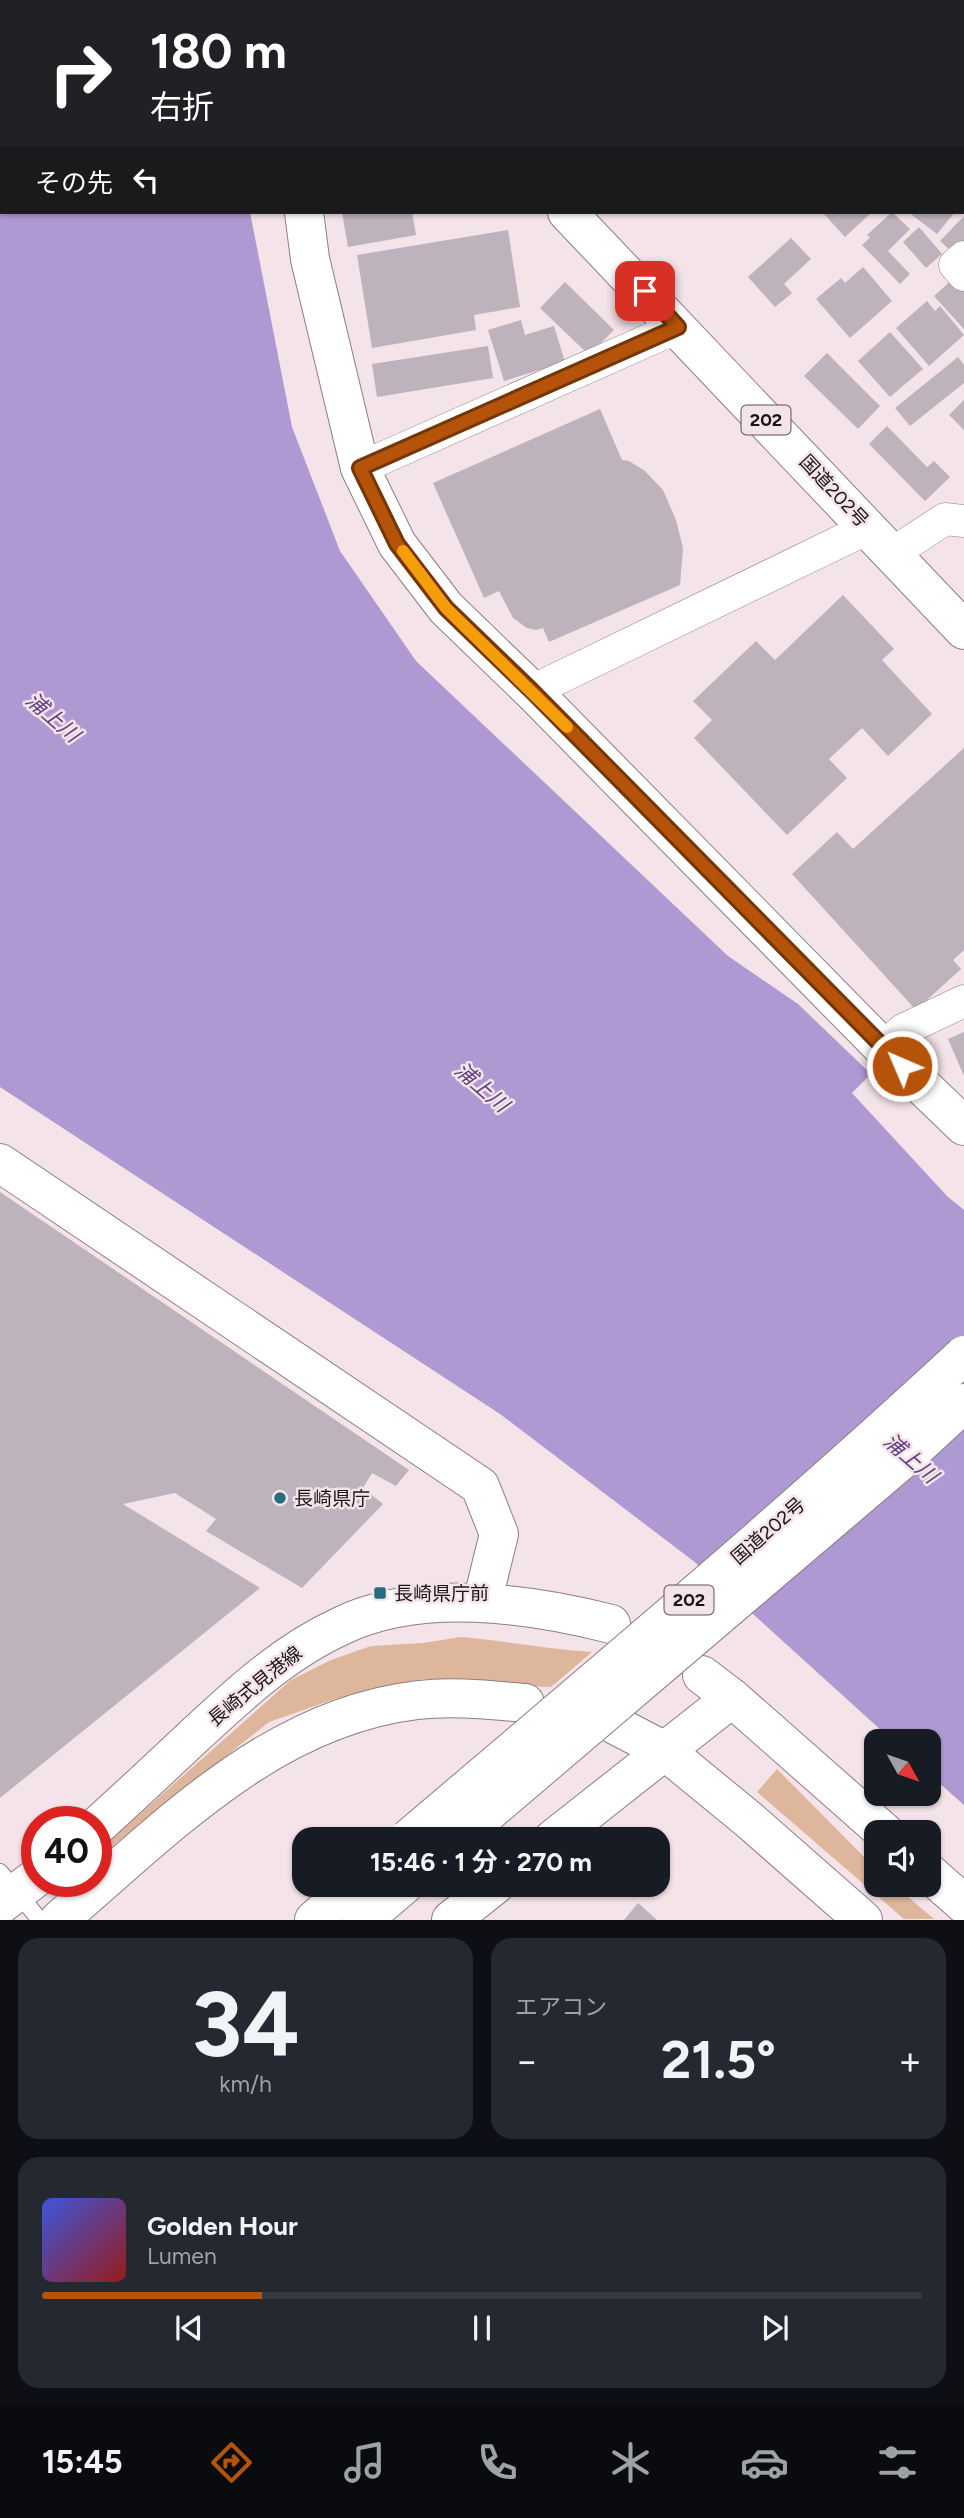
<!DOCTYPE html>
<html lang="ja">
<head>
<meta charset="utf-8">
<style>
  body { margin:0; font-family:Figtree,"Noto Sans JP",sans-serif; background:#242831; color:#f1f3f6; height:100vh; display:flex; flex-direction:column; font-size:26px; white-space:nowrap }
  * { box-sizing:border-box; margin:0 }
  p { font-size:23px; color:#9ea1a6 }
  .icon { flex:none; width:38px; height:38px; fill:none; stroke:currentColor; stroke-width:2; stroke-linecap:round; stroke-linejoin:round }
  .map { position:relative; height:1920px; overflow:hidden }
  .drawer { display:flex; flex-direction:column; gap:18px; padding:18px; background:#0d0f14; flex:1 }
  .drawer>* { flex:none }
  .top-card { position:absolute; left:0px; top:0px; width:964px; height:214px; box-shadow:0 2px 5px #0004; background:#202124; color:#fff; overflow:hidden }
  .needle { width:46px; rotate:130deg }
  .fabs { position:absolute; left:864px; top:1729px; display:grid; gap:14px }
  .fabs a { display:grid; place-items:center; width:77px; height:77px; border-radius:14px; background:#171b24; box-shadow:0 2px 5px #0004; font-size:35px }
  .speed { position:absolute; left:21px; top:1806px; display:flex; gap:14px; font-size:35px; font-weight:700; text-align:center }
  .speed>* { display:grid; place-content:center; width:91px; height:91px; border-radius:50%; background:#171b24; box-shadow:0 2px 5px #0004; line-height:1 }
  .speed .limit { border:10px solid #d22; background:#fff; color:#111 }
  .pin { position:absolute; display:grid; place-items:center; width:60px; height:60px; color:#fff; margin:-30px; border-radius:14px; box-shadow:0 4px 10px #0006 }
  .me { position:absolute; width:77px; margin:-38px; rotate:315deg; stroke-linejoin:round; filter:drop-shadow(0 0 5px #0008) }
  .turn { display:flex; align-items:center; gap:24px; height:147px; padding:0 35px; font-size:32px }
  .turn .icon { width:91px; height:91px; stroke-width:2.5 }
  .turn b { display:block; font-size:49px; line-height:60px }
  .then { display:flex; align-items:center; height:66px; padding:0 35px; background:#0003; gap:14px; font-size:26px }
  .big { font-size:52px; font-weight:700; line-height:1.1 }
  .drawer .tile { flex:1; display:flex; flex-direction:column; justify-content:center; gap:10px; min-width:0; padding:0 24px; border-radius:21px; background:#242831 }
  .drawer .dial { align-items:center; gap:0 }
  .dial b { font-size:91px; line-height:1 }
  .song { display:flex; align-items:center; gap:21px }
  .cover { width:84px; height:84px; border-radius:10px; background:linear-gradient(135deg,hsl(230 70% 55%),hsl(0 70% 35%)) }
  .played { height:7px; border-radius:4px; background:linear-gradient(90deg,#b45309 25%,#363941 25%) }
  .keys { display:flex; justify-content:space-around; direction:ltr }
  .heat { display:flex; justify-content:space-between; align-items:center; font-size:38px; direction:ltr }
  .drawer .tiles { flex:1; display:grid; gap:18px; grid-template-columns:1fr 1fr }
  .tile:last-child { grid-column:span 2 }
  .trip { position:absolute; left:292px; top:1827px; width:378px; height:70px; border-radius:21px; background:#171b24; box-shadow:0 2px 5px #0004; font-weight:700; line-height:70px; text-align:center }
  .tab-bar { display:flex; height:112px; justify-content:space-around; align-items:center; background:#090b0e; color:#9ea1a6 }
  .tab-bar .icon { width:49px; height:49px }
  .tab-bar .on { color:#b45309 }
  .tab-bar b { font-size:32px; color:#f1f3f6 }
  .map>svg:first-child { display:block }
</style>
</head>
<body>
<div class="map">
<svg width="964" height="1920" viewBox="0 0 964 1920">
  <rect width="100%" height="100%" fill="#f4e3e8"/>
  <g fill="#deb69c">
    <path d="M461,1637c44,4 87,12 131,15l-41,35 -44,-1 -30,-4 -54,-3 -88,20 -66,23 -173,137v-6l195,-173 40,-20 40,-14 52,-3z"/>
    <polygon points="777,1769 877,1870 877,1885 894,1885 934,1919 904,1919 757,1792"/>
  </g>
  <polygon fill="#af99d2" points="0,0 224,0 2,2 2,212 250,212 292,427 340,551 416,661 728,956 798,1004 871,1074 852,1093 947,1196 964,1210 964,1805 929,1774 929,1741 893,1741 753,1614 711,1581 696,1563 500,1414 0,1087"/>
  <g fill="#beb2bc">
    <polygon points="342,212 412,212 416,235 348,247"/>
    <polygon points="827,212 872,212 845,237 824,214"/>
    <polygon points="892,212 910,229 888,251 910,274 900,284 862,245 870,238 867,235"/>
    <polygon points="914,212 955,212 937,234 912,215"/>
    <polygon points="964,216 964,242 953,253 940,241"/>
    <polygon points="919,227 942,254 926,268 903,242"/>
    <polygon points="508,230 520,307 474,315 476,330 372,348 357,255"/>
    <polygon points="791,238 811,259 784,284 792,293 775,307 748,277"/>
    <polygon points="863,267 892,301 850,338 816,299 841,278 845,283"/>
    <polygon points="954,278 964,290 964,329 934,296"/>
    <polygon points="565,282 614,330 589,355 540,308"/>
    <polygon points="927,301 935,311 940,306 964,335 929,366 896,328"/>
    <polygon points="521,320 525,335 554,326 565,362 504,381 488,330"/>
    <polygon points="890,332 923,369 890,397 858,361"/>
    <polygon points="488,346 493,378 377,397 372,364"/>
    <polygon points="827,353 880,406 858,429 804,376"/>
    <polygon points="958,357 964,365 964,383 910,426 895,408"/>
    <polygon points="964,400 964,430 949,415"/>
    <polygon points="600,409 622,460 629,461 645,471 663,490 676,520 683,548 680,585 549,642 543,628 536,630 527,628 513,618 499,591 484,598 433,483"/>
    <polygon points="887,426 927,467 934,461 950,477 925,501 869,444"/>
    <polygon points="843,595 894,649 882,660 932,714 888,756 862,728 829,759 847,778 787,835 694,738 712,720 693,701 756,641 775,660"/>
    <polygon points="964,748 964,950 953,960 961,969 916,1010 792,874 837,832 853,849"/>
    <polygon points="964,1032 964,1076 948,1039"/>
    <polygon points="0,1192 409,1470 396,1486 372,1473 363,1488 383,1504 302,1588 206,1531 216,1519 175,1493 123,1504 260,1588 0,1798"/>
    <polygon points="638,1903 657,1920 624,1920"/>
  </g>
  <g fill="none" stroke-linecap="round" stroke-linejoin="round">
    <g stroke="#8d7d82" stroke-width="18">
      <polyline id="lane" points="0,1872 40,1920"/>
    </g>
    <g stroke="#8d7d82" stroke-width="33">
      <g id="street">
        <polyline points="732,0 733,2"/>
        <polyline points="962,163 964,164"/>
        <polyline points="964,257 955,265 964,275"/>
        <polyline points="360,468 678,327"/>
        <polyline points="893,553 945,519 964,521"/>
        <polyline points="532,691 868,528"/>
        <polyline points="883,1048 903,1030 964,1001"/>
      </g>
    </g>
    <g stroke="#8d7d82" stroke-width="40">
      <g id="secondary">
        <polyline points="278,0 278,2"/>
        <polyline points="304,212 310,259 360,468 397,544 446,608 532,691 883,1048 964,1126"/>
        <polyline points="0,1163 480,1486 499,1534 482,1603"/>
        <polyline points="702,1675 732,1698 884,1832"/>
        <polyline points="615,1725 665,1751 748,1819 863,1920"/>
        <path d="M96,1827c33,-30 65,-60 97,-90 45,-42 91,-85 148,-111 79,-38 188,-23 270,-2"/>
        <polyline points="553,1839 732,1698"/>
        <polyline points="929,1873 964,1904"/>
        <polyline points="0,1905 37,1877"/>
        <path d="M59,1920c107,-91 212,-203 359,-220 36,-4 71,0 107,3"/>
        <polyline points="451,1920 495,1885"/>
      </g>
    </g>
    <g stroke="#8d7d82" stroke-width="40">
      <g id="highway">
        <polyline points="455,0 456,2"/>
        <polyline points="567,212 964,630"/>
        <polyline points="314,1920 355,1885"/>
        <polyline points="363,1920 404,1885"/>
      </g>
    </g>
    <use href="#lane" stroke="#fff" stroke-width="16"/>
    <use href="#street" stroke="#fff" stroke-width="32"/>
    <use href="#secondary" stroke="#fff" stroke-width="38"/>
    <use href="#highway" stroke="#fff" stroke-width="38"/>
    <g stroke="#8d7d82" stroke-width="40" stroke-linecap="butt">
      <g id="highway-bridge">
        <path d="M408,1839c187,-159 376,-317 556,-484"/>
        <polyline points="457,1839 910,1453 964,1403"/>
      </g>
    </g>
    <use href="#highway-bridge" stroke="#fff" stroke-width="38"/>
  </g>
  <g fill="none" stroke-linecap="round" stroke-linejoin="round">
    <g stroke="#753606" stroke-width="18">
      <polyline id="route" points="645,291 678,327 360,468 397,544 446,608 532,691 902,1066"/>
    </g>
    <use href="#route" stroke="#b45309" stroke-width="12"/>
    <polyline stroke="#f59e0b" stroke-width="12" points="403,551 446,608 567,727"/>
  </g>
  <g fill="#286d7d" stroke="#f4e3e8" stroke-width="2.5">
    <circle cx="280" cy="1498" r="7"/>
    <rect x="373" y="1586" width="14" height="14" rx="3.5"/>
  </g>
  <g text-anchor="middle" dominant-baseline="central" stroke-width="5" stroke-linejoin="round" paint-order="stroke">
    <g fill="#f4e3e8" stroke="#5c5355" stroke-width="2">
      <rect x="741.5" y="405.5" width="49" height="29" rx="5"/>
      <rect x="664.5" y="1585.5" width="49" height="29" rx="5"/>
    </g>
    <g font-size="18" font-weight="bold" fill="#1b1516">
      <text x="766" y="420">202</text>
      <text x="689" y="1600">202</text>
    </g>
    <g font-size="19" fill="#1b1516" stroke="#f4e3e8">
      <text transform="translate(834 491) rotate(47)">国道202号</text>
      <text transform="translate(768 1531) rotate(-41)">国道202号</text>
      <text transform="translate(255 1686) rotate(-39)">長崎式見港線</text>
    </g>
    <g font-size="19" fill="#1b1516" stroke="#f4e3e8" text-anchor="start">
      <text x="294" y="1498">長崎県庁</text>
      <text x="394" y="1593">長崎県庁前</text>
    </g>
    <g font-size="21" font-style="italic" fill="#5b3d82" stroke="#f4e3e8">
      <text transform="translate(53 717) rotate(41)">浦上川</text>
      <text transform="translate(482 1087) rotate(41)">浦上川</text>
      <text transform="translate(911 1458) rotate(41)">浦上川</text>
    </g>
  </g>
</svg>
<div class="fabs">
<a><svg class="needle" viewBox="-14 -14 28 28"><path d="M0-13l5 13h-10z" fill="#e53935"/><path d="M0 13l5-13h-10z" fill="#9ea1a6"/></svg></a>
<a><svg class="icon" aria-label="sound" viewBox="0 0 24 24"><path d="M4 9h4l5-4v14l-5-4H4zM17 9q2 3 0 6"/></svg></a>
</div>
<div class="speed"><div class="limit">40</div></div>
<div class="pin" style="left:645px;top:291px;background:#d93025"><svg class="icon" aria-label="arrive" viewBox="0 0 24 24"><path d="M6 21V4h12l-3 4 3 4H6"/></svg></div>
<svg class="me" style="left:902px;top:1066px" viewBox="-20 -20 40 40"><circle r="17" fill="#b45309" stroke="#fff" stroke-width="3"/><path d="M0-11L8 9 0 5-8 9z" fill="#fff"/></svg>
<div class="trip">15:46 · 1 分 · 270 m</div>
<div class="top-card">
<div class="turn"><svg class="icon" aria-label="right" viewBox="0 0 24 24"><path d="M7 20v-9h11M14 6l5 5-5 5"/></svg><div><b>180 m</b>右折</div></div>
<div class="then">その先<svg class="icon" aria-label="left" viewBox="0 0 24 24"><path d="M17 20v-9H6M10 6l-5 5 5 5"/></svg></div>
</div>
</div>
<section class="drawer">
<div class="tiles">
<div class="tile dial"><b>34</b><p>km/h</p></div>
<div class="tile"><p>エアコン</p>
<div class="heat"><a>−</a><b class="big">21.5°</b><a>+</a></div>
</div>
<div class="tile">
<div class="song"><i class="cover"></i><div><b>Golden Hour</b><p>Lumen</p></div></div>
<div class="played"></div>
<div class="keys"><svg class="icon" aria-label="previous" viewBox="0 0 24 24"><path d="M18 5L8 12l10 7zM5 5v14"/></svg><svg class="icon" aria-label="pause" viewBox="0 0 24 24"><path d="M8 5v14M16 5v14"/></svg><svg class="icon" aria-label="next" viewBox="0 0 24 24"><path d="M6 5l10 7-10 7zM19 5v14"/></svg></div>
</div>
</div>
</section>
<nav class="tab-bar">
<b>15:45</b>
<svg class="icon on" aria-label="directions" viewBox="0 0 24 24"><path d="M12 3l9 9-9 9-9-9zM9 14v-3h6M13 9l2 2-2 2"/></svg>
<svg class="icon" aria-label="music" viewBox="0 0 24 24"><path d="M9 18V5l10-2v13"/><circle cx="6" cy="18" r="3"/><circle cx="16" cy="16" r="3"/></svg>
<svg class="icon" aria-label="phone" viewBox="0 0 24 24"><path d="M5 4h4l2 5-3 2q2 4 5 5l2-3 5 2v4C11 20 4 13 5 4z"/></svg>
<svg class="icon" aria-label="climate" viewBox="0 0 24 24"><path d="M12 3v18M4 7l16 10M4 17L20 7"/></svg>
<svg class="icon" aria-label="car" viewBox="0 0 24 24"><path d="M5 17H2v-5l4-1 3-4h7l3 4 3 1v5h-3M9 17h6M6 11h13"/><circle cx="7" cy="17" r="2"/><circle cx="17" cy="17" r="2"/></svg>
<svg class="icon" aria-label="filters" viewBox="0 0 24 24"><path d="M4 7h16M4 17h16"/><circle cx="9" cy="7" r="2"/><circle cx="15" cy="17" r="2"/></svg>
</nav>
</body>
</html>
